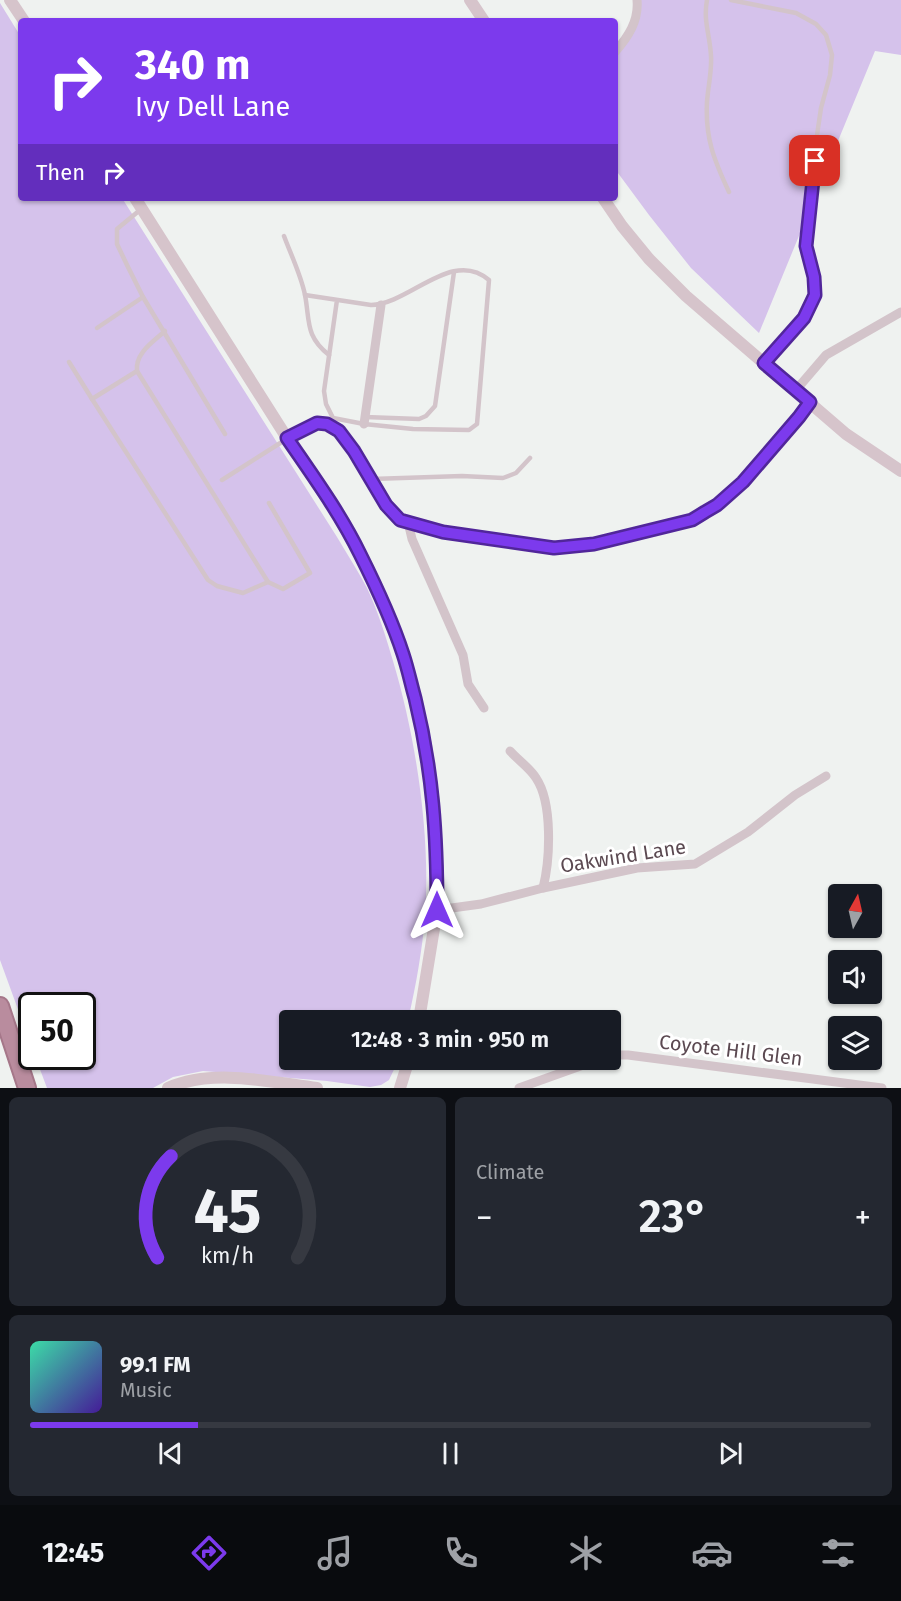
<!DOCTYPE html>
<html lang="en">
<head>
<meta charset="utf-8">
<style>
  body { margin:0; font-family:"Fira Sans",sans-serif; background:#242831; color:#f1f3f6; height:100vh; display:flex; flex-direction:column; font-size:22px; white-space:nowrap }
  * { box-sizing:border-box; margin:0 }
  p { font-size:20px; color:#9ea1a6 }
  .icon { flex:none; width:33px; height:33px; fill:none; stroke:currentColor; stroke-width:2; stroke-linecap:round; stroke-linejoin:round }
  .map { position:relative; height:1088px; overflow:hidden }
  .side { display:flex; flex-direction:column; gap:9px; padding:9px; background:#0d0f14; flex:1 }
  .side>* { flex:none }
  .top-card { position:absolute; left:18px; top:18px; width:600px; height:183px; border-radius:6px; box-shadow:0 2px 4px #0004; background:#7c3aed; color:#fff; overflow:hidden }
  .needle { width:39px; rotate:8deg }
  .tools { position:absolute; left:828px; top:884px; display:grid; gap:12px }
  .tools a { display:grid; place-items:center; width:54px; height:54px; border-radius:6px; background:#171b24; box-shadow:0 2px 4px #0004; font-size:30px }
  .speed { position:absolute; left:18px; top:992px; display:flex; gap:12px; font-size:30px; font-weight:700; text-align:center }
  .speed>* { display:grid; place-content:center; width:78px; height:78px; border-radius:50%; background:#171b24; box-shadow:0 2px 4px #0004; line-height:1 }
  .speed .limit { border:3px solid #111; border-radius:9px; background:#fff; color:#111 }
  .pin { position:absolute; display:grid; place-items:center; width:51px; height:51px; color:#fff; margin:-26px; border-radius:12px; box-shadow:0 3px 9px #0006 }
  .me { position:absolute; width:66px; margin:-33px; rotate:0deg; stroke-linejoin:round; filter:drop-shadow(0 0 4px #0008) }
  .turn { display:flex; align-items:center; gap:21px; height:126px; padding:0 18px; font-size:27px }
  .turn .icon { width:78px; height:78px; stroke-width:2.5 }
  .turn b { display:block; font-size:42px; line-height:51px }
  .then { display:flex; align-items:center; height:57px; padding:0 18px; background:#0003; gap:12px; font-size:22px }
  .big { font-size:45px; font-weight:600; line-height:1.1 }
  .side .tile { flex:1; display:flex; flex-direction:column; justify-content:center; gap:9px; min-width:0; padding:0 21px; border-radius:9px; background:#242831 }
  .side .dial { align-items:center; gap:0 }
  .dial svg { height:156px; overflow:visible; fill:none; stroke:#363941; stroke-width:7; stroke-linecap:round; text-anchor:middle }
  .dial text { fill:#f1f3f6; stroke:none }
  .song { display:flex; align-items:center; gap:18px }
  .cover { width:72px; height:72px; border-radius:9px; background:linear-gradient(135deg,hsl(160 70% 55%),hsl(260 70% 35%)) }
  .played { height:6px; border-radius:3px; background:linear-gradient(90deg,#7c3aed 20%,#363941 20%) }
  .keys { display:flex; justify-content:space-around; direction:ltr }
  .heat { display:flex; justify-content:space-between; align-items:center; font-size:33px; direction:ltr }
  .side .tiles { flex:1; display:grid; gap:9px; grid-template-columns:1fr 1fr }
  .tile:last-child { grid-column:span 2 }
  .trip { position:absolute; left:279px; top:1010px; width:342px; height:60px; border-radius:6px; background:#171b24; box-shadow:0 2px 4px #0004; font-weight:600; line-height:60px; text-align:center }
  .dock { display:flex; height:96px; justify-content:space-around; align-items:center; background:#090b0e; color:#9ea1a6 }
  .dock .icon { width:42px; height:42px }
  .dock .selected { color:#7c3aed }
  .dock b { font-size:27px; color:#f1f3f6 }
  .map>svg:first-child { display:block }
</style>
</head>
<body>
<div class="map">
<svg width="901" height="1088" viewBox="0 0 901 1088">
  <rect width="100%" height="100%" fill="#eff2f0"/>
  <g fill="#d5c2eb">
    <polygon points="640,0 901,0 901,55 875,51 759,333 691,268 649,215 615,169 615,56"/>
    <path d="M0,3l21,34v161h101l215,339c10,17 21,34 30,51 11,23 19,49 26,73 23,77 38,175 32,256 -3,34 -9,69 -17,103h-118v39h109l-10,21 -8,5 -11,2 -43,-6 -124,-10 -30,6 -20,11h-106l-12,-32h47v-51h-50l-1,40 -31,-85z"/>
  </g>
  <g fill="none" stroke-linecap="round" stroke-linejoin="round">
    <g stroke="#a57789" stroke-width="20">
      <polyline id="highway" points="0,1006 27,1088"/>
    </g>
    <g stroke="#d3c4ca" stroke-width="4.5">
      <path d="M707,0c-4,21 3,35 4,56 1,15 -3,31 -4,46 -2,36 7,58 22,90"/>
      <polyline points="731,0 796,13 816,24 826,35 832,55 830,75 821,108 816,142 814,180 806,246 814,277 815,295 804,318 764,363"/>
      <polyline points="140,210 117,229 117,244 127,265 143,297 225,434"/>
      <path d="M284,236c7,19 17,39 21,59 5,26 0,41 24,60"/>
      <path d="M305,295l66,10c39,-1 81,-57 118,-25l-12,144 -8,6 -56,-1 -49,-5 -31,-6 -7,-14 -2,-13 13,-91"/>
      <polyline points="97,328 143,297"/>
      <path d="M69,362l23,37 45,-28c-2,-18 16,-29 28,-40"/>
      <polyline points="92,399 208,580 217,586 243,593 268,582 137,371"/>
      <polyline points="365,417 419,419 426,416 435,406 454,272"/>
      <polyline points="372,479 462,476 503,478 516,473 530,458"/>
      <polyline points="222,480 285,440"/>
      <polyline points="268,582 283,589 310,573 269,503"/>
    </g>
    <g stroke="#d3c4ca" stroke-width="9">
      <path d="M615,52c13,-15 24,-31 22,-52"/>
      <polyline points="796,390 826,355 901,312"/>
      <polyline points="364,424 381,305"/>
      <polyline points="408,522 412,539 463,655 468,684 484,708"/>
      <path d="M510,751c8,9 20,17 26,27 17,25 14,82 7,110"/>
      <polyline points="437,910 481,904 543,888 637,868 695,864 748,832 795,795 826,776"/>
      <polyline points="610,1055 628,1055 882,1088"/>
      <polyline points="519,1088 600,1059"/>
    </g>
    <g stroke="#d6c4cb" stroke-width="12">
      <polyline points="10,0 24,21"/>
      <polyline points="470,0 484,21"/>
      <polyline points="135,198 287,438 334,509 359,553 381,598 404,656 426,745 434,803 437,856 437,910 419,1020"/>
      <polyline points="603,198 622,226 649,259 686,296 846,434 901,471"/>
      <polyline points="287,438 317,423 327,424 339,431 354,451 386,505 400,520 443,532 554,548 594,545 692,520 717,505 743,482 799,417 810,402"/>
      <path d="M168,1088c45,-20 102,-6 149,0"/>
      <polyline points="400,1088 409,1059"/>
    </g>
    <use href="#highway" stroke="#b98c9e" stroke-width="16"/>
  </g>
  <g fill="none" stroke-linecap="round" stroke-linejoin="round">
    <g stroke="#51269a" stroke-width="15">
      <path id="route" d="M437,910c0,-75 -4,-138 -22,-212 -4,-14 -7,-29 -12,-44 -11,-34 -27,-68 -43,-100 -20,-41 -47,-78 -73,-116l30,-15 10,1 12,7 15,20 32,54 14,15 43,12 111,16 40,-4 98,-24 13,-8 12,-7 26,-23 56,-65 11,-15 -46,-39 40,-45 11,-23 -1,-18 -8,-31 9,-85"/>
    </g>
    <use href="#route" stroke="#7c3aed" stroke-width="10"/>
  </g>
  <g text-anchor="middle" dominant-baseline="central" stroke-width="6" stroke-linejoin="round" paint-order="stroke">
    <g font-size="20" fill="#5b4951" stroke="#fff">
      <text transform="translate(623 856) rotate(-9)">Oakwind Lane</text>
      <text transform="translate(731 1050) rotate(7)">Coyote Hill Glen</text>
    </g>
  </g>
</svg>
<div class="tools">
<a><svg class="needle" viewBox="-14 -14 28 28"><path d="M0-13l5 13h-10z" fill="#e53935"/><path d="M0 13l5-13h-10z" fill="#9ea1a6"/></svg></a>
<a><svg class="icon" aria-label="sound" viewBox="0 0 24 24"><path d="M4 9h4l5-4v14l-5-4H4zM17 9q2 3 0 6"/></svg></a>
<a><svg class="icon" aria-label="layers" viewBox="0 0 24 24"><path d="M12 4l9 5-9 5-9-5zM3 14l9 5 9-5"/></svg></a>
</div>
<div class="speed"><div class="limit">50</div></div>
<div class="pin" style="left:815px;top:161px;background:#d93025"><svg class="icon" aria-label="arrive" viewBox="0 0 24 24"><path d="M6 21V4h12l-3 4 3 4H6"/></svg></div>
<svg class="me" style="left:437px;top:910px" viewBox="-20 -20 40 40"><path d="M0-17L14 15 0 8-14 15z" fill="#7c3aed" stroke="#fff" stroke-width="4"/></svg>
<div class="trip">12:48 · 3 min · 950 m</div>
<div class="top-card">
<div class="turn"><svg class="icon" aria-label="right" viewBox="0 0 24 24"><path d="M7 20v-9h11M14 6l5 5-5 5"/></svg><div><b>340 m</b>Ivy Dell Lane</div></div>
<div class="then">Then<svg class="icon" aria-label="right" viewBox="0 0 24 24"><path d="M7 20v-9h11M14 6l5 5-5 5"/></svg></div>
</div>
</div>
<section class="side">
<div class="tiles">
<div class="tile dial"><svg viewBox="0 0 100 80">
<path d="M14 69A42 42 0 1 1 86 69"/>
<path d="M14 69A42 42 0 0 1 21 17" stroke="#7c3aed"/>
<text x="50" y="56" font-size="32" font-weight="700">45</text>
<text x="50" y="72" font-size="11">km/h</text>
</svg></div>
<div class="tile"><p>Climate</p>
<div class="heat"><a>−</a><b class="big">23°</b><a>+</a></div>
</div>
<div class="tile">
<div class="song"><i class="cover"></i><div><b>99.1 FM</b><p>Music</p></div></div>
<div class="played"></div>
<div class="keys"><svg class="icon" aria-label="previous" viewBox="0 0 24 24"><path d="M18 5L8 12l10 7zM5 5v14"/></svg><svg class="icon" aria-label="pause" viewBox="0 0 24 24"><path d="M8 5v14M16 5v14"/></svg><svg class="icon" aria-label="next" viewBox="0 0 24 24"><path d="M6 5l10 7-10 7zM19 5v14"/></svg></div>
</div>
</div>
</section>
<nav class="dock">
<b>12:45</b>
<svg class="icon selected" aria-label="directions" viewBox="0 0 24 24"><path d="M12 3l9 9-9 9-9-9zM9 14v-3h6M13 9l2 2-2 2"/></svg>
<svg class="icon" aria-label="music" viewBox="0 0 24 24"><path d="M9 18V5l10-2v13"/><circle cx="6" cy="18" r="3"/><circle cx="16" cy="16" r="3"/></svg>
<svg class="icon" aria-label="phone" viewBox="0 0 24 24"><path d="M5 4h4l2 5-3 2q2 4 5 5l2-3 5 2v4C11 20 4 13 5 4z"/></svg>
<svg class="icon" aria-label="climate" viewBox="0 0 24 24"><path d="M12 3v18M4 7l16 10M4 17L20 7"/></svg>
<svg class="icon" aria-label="car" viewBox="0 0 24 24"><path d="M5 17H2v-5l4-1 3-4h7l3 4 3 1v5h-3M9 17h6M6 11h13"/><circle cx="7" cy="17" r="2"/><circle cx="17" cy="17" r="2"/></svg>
<svg class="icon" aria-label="filters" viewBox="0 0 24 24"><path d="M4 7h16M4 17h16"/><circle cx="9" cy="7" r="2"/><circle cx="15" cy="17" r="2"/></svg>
</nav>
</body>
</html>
